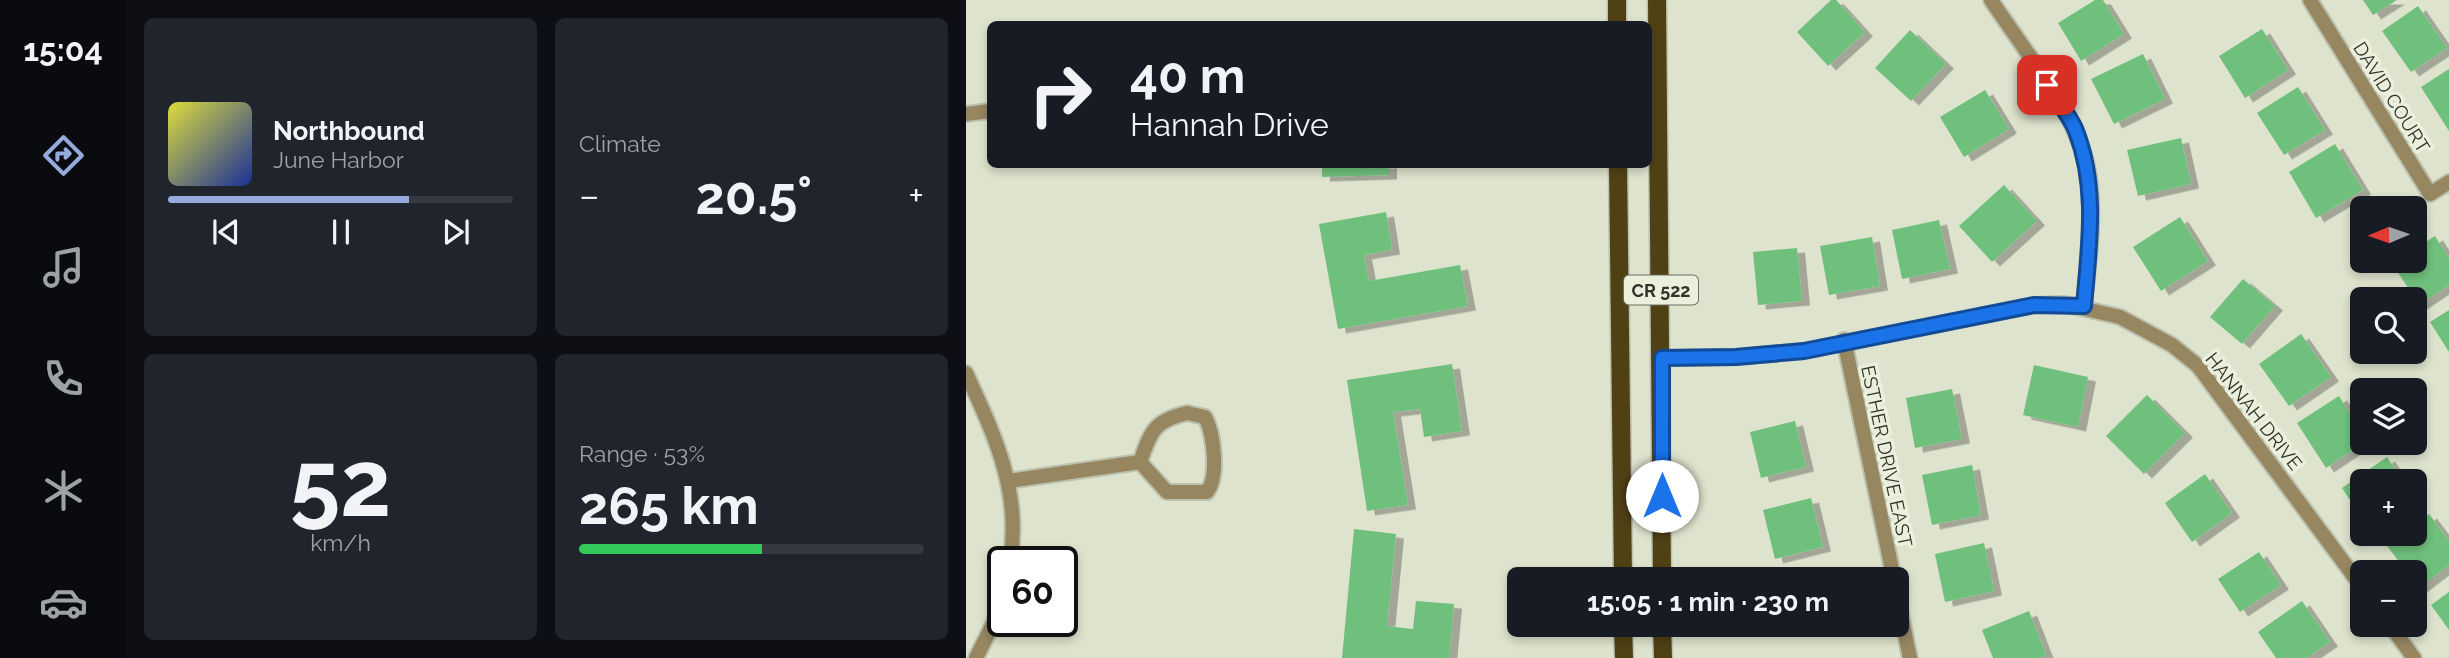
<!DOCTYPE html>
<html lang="en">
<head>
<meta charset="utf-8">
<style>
  body { margin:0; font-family:Raleway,sans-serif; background:#20242c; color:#f1f3f6; height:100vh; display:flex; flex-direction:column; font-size:26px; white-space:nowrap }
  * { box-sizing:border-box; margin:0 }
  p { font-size:23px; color:#9ea1a6 }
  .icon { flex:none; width:38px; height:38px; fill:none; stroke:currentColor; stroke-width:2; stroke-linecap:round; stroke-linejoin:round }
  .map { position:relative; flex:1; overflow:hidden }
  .details { display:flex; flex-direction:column; gap:18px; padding:18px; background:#0d0f14; width:840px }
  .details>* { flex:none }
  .hud { position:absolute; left:21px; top:21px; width:665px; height:147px; border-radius:10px; box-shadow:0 4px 10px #0003; background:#171b24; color:#f1f3f6; overflow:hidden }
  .needle { width:46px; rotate:268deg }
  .tools { position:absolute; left:1384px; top:196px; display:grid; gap:14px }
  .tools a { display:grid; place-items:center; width:77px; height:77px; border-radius:10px; background:#171b24; box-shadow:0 4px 10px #0003; font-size:35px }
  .speed { position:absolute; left:21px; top:546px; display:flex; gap:14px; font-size:35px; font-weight:700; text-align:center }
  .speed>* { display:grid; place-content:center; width:91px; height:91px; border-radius:50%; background:#171b24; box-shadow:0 4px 10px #0003; line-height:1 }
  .speed .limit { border:4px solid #111; border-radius:10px; background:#fff; color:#111 }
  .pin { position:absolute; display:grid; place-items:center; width:60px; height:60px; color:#fff; margin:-30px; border-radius:14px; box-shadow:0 4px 10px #0006 }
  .me { position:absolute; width:77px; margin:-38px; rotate:0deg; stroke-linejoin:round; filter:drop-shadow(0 0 5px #0008) }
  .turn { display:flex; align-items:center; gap:24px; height:147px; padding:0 28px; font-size:32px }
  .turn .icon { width:91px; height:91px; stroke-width:2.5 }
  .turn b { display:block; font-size:49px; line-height:60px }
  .big { font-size:52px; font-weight:700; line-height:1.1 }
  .details .widget { flex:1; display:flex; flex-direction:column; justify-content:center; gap:10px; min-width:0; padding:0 24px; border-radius:10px; background:#20242c }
  .details .dial { align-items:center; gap:0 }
  .dial b { font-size:91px; line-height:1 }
  .song { display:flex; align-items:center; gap:21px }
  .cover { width:84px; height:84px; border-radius:10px; background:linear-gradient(135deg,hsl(60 70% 55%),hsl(230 70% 35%)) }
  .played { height:7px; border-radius:4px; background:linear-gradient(90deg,#97aadd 70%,#363941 70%) }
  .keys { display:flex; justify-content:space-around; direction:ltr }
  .heat { display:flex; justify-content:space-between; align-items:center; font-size:38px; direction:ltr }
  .charge { height:10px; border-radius:5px; background:linear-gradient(90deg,#34c759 53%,#363941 0) }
  .details .tiles { flex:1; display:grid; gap:18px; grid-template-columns:repeat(2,1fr) }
  .trip { position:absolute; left:541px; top:567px; width:402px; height:70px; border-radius:10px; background:#171b24; box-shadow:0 4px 10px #0003; font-weight:700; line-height:70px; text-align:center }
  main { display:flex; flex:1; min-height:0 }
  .tabs { display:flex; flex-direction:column; width:126px; justify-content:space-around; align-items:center; background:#090b0e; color:#9ea1a6 }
  .tabs .icon { width:49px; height:49px }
  .tabs .active { color:#97aadd }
  .tabs b { font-size:32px; color:#f1f3f6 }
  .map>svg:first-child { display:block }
</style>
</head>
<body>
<main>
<nav class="tabs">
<b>15:04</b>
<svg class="icon active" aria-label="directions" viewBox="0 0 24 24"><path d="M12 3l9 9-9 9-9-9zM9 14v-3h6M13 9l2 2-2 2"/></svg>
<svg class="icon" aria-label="music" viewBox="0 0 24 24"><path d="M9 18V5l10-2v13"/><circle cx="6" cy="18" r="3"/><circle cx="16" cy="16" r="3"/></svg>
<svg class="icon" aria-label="phone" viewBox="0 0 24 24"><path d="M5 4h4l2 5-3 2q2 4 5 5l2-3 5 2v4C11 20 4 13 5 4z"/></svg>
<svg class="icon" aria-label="climate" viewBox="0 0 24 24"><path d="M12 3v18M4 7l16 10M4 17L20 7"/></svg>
<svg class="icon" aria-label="car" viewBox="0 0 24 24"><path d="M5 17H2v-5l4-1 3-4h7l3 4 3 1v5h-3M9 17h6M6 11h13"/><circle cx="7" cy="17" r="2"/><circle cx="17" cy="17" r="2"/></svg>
</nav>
<section class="details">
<div class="tiles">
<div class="widget">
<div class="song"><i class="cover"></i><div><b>Northbound</b><p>June Harbor</p></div></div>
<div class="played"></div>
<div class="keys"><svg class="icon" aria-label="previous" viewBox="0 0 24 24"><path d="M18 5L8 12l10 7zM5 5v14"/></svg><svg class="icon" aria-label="pause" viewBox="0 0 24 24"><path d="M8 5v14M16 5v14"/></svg><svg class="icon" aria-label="next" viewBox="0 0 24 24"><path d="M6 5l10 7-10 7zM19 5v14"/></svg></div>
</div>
<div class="widget"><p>Climate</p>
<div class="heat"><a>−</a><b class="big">20.5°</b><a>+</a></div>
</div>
<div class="widget dial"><b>52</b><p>km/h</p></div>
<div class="widget"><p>Range · 53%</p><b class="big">265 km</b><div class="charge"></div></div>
</div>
</section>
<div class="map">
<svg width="1483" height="658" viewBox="0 0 1483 658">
  <defs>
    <filter id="shadow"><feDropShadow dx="8" dy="4.5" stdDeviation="0" flood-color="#0004"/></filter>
  </defs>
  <rect width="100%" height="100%" fill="#dee3ce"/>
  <g fill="#70c07d" filter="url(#shadow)">
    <polygon points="865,0 870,0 899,32 862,66 831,32"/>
    <polygon points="1129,0 1137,0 1158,34 1115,61 1092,23"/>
    <polygon points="1397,0 1431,0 1407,15"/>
    <polygon points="1452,6 1481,48 1445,72 1416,31"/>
    <polygon points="1296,29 1322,70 1279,98 1253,56"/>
    <polygon points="944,30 980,64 945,101 909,68"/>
    <polygon points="1177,54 1199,99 1148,124 1125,79"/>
    <polygon points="1483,69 1483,131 1455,87"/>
    <polygon points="1332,87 1359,130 1318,155 1291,113"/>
    <polygon points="1019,90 1043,129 998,157 974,117"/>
    <polygon points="1215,138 1225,184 1172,196 1161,150"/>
    <polygon points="1369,144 1397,190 1350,218 1323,172"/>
    <polygon points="356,164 423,164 423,175 356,177"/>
    <polygon points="1038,185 1071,221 1026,262 993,226"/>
    <polygon points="420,212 426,250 398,255 403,281 494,265 502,306 372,329 353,224"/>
    <polygon points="1214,217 1242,261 1195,291 1167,247"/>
    <polygon points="973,220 984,269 936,279 926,230"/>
    <polygon points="1469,236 1483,258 1483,285 1453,305 1426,263 1449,261 1449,249"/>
    <polygon points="906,237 914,286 863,295 854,246"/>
    <polygon points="831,248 836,301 792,305 787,252"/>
    <polygon points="1277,279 1309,306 1276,344 1244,317"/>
    <polygon points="1483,310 1483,352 1464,322"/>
    <polygon points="1335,334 1365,377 1323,406 1293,364"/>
    <polygon points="486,364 496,431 458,437 454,409 427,412 442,505 401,511 381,380"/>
    <polygon points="1068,365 1122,377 1112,427 1057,415"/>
    <polygon points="986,389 996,439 949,448 940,398"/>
    <polygon points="1181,395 1219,433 1178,474 1140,436"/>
    <polygon points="1373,396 1396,433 1396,444 1360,468 1331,423"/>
    <polygon points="829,421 840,467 795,478 784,432"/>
    <polygon points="1421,457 1437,481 1396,481 1396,518 1376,488"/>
    <polygon points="1006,465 1015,515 966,525 956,475"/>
    <polygon points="1239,474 1266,513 1226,542 1199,503"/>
    <polygon points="845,498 857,547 809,559 797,510"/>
    <polygon points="1463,514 1483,541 1483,565 1453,588 1449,572 1441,572 1421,546 1437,534 1449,534 1449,524"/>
    <polygon points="388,529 430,534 421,626 447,629 450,601 488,604 483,658 376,658"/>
    <polygon points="1018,543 1028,591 979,602 969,554"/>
    <polygon points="1293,552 1315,585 1274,612 1252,579"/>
    <polygon points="1483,592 1483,630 1465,605"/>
    <polygon points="1336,601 1364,642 1341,658 1310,658 1292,632"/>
    <polygon points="1063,611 1080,655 1073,658 1027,658 1016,630"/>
    <polygon points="824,625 847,625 847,626 825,630"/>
  </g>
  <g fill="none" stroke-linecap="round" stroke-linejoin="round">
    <g stroke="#bcc0ae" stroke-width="18">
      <g id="minor">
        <path d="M1025,0c32,49 91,120 98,177 6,43 -1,87 -5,129"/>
        <polyline points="1344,0 1464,194 1483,182"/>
        <polyline points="0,114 24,111"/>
        <polyline points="878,340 928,579"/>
        <polyline points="696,358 770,357 838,351 1068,305 1098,304 1154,317 1206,345 1232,366 1396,587"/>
        <path d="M0,373c28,61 56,119 44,189"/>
        <path d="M221,413l18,4c9,17 14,59 2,75h-40l-27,-30c11,-30 13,-41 47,-49z"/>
        <polyline points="42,481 174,462"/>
        <polyline points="931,595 944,658"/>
        <polyline points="1424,625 1448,658"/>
        <polyline points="10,658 32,614 37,596"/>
      </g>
    </g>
    <g stroke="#bcc0ae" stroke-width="21">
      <g id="primary">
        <polyline points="651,0 651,24"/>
        <polyline points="691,0 696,579"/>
        <polyline points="652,164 657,579"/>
        <polyline points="657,625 658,658"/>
        <polyline points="696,625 697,658"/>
      </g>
    </g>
    <use href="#minor" stroke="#968761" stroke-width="14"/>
    <use href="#primary" stroke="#504115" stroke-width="18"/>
  </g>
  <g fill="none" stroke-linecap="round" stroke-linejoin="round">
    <g stroke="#114b97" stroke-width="18">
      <path id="route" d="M696,496v-138l74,-1 68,-6 230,-46 50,1c5,-60 14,-118 -8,-175 -6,-16 -20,-31 -29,-46"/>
    </g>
    <use href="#route" stroke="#1a73e8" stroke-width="12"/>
  </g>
  <g text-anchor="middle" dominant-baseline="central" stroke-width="7" stroke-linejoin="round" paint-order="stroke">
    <rect fill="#ebf0dc" stroke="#6a6c61" stroke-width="2" x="658" y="275.5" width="74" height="29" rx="5"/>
    <g font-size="18" font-weight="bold" fill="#32342c">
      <text x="695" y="290">CR 522</text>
    </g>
    <g font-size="19" fill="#32342c" stroke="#ebf0dc">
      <text transform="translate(1426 97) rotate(58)">DAVID COURT</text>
      <text transform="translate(1288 411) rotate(52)">HANNAH DRIVE</text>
      <text transform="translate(921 456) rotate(78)">ESTHER DRIVE EAST</text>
    </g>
  </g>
</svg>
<div class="tools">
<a><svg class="needle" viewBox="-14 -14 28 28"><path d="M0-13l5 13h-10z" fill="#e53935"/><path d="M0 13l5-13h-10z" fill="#9ea1a6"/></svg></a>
<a><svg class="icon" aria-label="search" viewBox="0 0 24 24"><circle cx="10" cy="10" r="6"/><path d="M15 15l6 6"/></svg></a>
<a><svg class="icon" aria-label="layers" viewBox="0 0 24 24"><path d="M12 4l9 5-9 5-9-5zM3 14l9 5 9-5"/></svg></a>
<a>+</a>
<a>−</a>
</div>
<div class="speed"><div class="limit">60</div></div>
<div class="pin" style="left:1081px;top:85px;background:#d93025"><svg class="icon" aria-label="arrive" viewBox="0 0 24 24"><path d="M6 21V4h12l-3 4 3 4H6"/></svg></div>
<svg class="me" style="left:696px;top:496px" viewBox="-20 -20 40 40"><circle r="19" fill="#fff"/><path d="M0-13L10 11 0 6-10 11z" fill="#1a73e8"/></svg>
<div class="trip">15:05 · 1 min · 230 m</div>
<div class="hud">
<div class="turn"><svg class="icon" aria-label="right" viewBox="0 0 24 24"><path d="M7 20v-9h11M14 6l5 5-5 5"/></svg><div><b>40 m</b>Hannah Drive</div></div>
</div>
</div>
</main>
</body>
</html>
